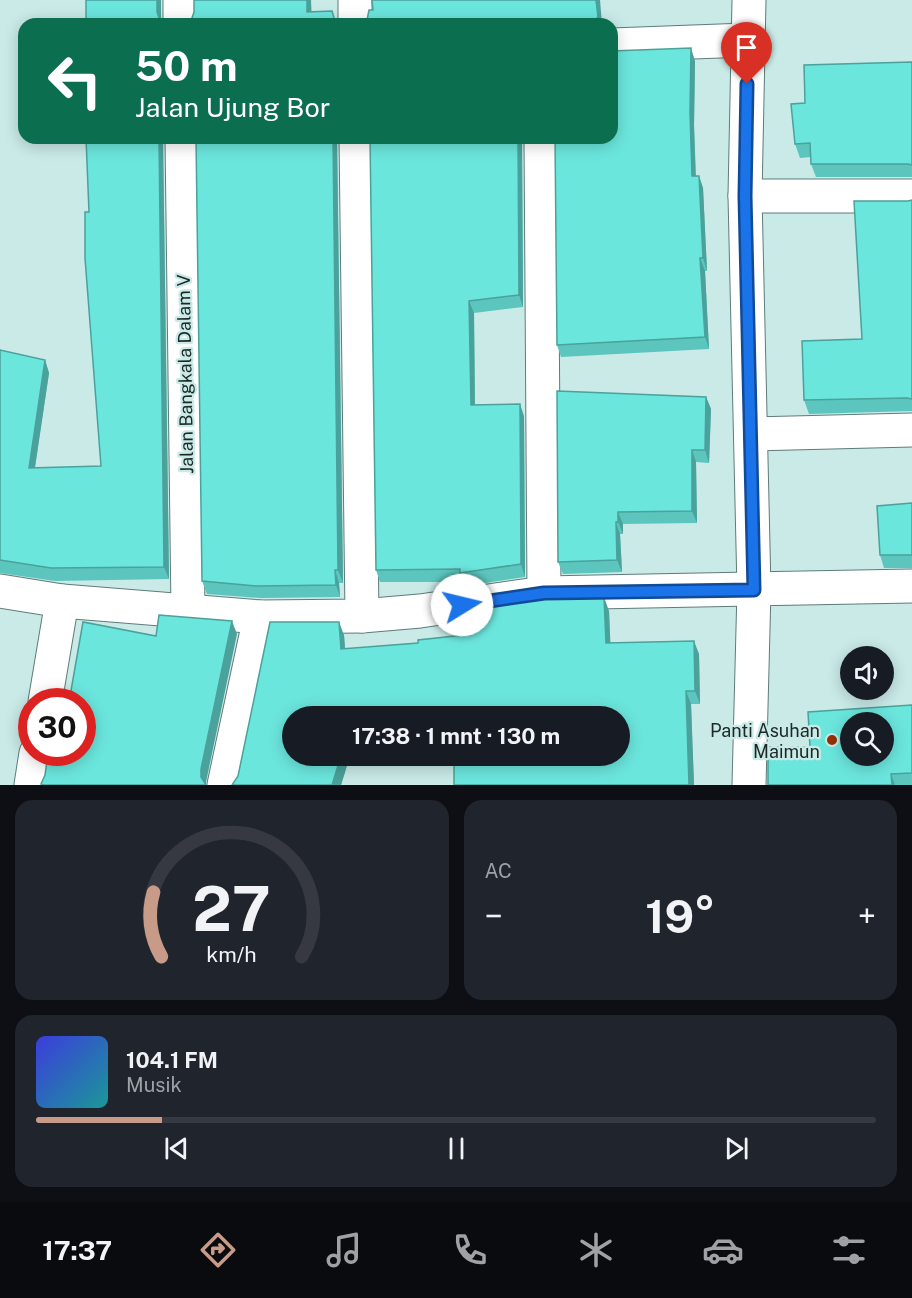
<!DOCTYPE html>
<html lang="id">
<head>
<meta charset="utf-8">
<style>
  body { margin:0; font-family:"Public Sans",sans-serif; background:#20242c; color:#f1f3f6; height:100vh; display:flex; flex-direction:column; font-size:22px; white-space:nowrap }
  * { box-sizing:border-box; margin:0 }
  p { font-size:20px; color:#9ea1a6 }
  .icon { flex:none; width:33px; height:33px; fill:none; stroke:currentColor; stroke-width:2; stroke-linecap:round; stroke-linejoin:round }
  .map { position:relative; height:785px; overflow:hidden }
  .panel { display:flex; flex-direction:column; gap:15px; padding:15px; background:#0d0f14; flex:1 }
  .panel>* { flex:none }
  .banner { position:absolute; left:18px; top:18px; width:600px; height:126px; border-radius:18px; box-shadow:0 3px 15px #0003; background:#0b6e4f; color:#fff; overflow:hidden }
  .controls { position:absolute; left:840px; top:646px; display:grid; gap:12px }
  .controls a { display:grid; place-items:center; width:54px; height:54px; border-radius:50%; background:#171b24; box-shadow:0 3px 15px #0003; font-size:30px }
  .speed { position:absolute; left:18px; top:688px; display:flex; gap:12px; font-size:30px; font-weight:700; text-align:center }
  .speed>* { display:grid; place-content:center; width:78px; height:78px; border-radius:50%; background:#171b24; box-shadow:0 3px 15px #0003; line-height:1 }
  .speed .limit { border:9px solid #d22; background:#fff; color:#111 }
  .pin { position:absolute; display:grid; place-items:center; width:51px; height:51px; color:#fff; margin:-62px -26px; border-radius:50% 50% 50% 0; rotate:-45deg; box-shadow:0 0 6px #0007 }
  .pin .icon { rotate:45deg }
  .me { position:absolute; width:66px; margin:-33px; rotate:81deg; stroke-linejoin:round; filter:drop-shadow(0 0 4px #0008) }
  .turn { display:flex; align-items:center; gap:21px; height:126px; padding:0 18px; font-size:27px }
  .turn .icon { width:78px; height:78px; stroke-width:2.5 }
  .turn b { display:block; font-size:42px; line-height:51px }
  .big { font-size:45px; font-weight:700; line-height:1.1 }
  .panel .card { flex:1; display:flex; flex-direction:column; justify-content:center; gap:9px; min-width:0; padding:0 21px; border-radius:18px; background:#20242c }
  .panel .dial { align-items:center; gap:0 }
  .dial svg { height:156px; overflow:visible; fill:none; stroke:#363941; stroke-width:7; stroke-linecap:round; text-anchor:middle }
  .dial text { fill:#f1f3f6; stroke:none }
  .song { display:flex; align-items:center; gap:18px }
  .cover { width:72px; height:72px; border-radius:9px; background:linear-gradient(135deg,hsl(240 70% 55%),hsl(180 70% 35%)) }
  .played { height:6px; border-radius:3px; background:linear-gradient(90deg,#c89b89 15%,#363941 15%) }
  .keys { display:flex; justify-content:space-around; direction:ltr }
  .heat { display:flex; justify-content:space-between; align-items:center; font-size:33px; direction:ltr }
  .panel .tiles { flex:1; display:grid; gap:15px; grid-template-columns:1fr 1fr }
  .card:last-child { grid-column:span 2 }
  .trip { position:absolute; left:282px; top:706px; width:348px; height:60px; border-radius:30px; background:#171b24; box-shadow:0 3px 15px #0003; font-weight:700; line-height:60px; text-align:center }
  .tab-bar { display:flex; height:96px; justify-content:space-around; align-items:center; background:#090b0e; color:#9ea1a6 }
  .tab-bar .icon { width:42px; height:42px }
  .tab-bar .current { color:#c89b89 }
  .tab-bar b { font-size:27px; color:#f1f3f6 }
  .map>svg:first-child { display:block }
</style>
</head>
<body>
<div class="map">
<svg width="912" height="785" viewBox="0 0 912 785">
  <rect width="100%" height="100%" fill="#c9eae7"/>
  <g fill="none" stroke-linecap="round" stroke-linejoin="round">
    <g stroke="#5e7c79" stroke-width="35">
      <g id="street">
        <polyline points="180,0 180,24"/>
        <polyline points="355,0 355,24"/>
        <polyline points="749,0 745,196 754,590 749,785"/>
        <polyline points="612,45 747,40"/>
        <polyline points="182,138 188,611"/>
        <polyline points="356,138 362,616"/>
        <polyline points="541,138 544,593"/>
        <polyline points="745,196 912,196"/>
        <polyline points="752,434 912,430"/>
        <polyline points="0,591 62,601 260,617 362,616 420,611 544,593 912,586"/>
        <polyline points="45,702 62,601"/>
        <polyline points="31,785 36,753"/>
        <polyline points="224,785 260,617"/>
      </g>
    </g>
    <use href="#street" stroke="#fff" stroke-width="33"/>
  </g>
  <g fill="#5cc6be">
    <polygon points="695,61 694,125 696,176 699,176 703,188 707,271 705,271 709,349 561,357 557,345"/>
    <polygon points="912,62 912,177 816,177 811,164 811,157 800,158 795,144"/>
    <polygon points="163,138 169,579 55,581 0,573 0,350 45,360 49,373 35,468 101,466 89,212"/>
    <polygon points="337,138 343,583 339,583 340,597 261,598 207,594 202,581"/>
    <polygon points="522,138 523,307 474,313 475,405 524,416 525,577 465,586 463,582 380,582 376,570"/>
    <polygon points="912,200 912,411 809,414 804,400 862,339 908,201"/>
    <polygon points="706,397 711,409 709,463 696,462 697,523 623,524 623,534 620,534 622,572 563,574 558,562"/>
    <polygon points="912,503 912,568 884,568 880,555"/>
    <polygon points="609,611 610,643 699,654 700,704 691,704 694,785 454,785 620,717 292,717 292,756 350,756 341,785 232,785 344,635 345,649 418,643"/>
    <polygon points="912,705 912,785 768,785 810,747"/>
  </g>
  <g fill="#4ba19b">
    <polygon points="157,0 161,0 161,24 157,12"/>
    <polygon points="307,0 311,0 312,24 307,12"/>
    <polygon points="596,0 600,0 602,24 591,24"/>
    <polygon points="691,48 695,61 694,125 696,189 692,176 690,113"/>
    <polygon points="159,138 163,138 169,579 164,567"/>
    <polygon points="333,138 337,138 343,583 338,570"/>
    <polygon points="518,138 522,138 523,307 519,295"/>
    <polygon points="699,176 703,188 707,271 703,258"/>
    <polygon points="700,258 705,271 709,349 705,337"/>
    <polygon points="469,301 474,313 475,418 471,405"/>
    <polygon points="45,360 49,373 33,480 29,468"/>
    <polygon points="706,397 711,409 709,463 705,450"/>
    <polygon points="520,404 524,416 525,577 521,564"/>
    <polygon points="692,450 696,462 697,523 692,511"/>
    <polygon points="618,512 623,524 623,534 618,522"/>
    <polygon points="616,522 620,534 622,572 617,560"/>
    <polygon points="335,570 339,583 340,597 336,585"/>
    <polygon points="604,597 609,611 611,656 606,643"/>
    <polygon points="232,621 237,634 206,782 206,785 201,777 201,769"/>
    <polygon points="339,622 344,635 346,662 341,649"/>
    <polygon points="694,641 699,654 700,704 695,691"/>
    <polygon points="686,691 691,704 694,785 689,785"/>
    <polygon points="341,756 350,756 341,785 332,785"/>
    <polygon points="891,774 895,785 892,785"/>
  </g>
  <g fill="#6be6dd" stroke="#4ba19b" stroke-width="1.5" fill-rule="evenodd">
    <polygon points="86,0 157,0 157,12 160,21 162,24 86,24"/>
    <polygon points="194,0 307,0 307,12 332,11 335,21 337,24 189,24 191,21 194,12"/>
    <polygon points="372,0 596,0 598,17 591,24 364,24 367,20 369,10 373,10"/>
    <polygon points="691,48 690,113 692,176 699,176 703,258 700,258 705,337 557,345 555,138 612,138 612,51"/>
    <polygon points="912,62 912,165 908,164 811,164 810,143 795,144 791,104 805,103 804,65"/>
    <polygon points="86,138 159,138 164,567 51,568 0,560 0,350 45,360 29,468 101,466 85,258 85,212 89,212"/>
    <polygon points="196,138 333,138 338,570 335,570 336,585 256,586 202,581"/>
    <polygon points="370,138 518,138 519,295 469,301 471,405 520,404 521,564 460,573 460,569 376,570"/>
    <polygon points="912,200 912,399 907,398 804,400 802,341 862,339 854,201 908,201"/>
    <polygon points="557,391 706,397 705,450 692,450 692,511 618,512 618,522 616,522 617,560 558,562"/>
    <polygon points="912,503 912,555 880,555 877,506"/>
    <polygon points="604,597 606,643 694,641 695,691 686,691 689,785 454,785 454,756 620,756 620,717 454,717 453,707 354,714 353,717 292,717 292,756 341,756 332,785 232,785 238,776 270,622 339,622 341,649 418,643 418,640 464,635 462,610 541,599"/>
    <polygon points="159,615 232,621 201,769 201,777 206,785 44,785 41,784 45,775 48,753 82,753 82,702 69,702 83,622 156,636"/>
    <path d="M912,705v68l-21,1 1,11h-124v-38h42l-2,-35zM850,723h34v33h-34z"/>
  </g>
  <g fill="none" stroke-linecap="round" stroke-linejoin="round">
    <g stroke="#114b97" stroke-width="15">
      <polyline id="route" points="462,605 544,593 754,590 745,196 747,84"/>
    </g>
    <use href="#route" stroke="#1a73e8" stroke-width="10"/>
  </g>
  <circle fill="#963004" stroke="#c9eae7" stroke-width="2" cx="832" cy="740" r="6"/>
  <g text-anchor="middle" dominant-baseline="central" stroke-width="4.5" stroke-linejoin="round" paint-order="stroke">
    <g font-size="18" fill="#1b2826" stroke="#c9eae7">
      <text transform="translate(185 374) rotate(-91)">Jalan Bangkala Dalam V</text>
    </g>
    <g font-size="18" fill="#1b2826" stroke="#c9eae7" text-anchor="end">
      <text x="820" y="730">Panti Asuhan<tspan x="820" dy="21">Maimun</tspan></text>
    </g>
  </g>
</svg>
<div class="controls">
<a><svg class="icon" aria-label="sound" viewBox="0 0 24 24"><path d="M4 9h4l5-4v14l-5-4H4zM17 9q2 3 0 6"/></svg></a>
<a><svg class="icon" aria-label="search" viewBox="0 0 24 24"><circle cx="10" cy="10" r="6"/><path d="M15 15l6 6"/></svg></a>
</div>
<div class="speed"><div class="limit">30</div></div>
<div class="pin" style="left:747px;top:84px;background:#d93025"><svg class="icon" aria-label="arrive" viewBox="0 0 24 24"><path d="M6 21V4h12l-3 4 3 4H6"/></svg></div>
<svg class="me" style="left:462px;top:605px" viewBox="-20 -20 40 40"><circle r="19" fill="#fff"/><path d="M0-13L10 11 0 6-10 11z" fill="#1a73e8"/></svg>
<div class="trip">17:38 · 1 mnt · 130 m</div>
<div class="banner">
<div class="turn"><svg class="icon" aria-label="left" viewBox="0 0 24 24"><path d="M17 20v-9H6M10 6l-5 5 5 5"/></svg><div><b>50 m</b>Jalan Ujung Bor</div></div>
</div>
</div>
<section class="panel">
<div class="tiles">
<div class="card dial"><svg viewBox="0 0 100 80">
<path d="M14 69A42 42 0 1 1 86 69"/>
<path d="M14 69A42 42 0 0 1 10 36" stroke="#c89b89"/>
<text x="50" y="56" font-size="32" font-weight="700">27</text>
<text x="50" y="72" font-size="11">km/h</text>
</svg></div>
<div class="card"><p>AC</p>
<div class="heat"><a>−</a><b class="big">19°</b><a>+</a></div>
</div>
<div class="card">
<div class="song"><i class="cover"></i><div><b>104.1 FM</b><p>Musik</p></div></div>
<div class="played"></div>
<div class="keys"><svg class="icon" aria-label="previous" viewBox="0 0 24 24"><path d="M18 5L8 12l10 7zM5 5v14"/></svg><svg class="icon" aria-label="pause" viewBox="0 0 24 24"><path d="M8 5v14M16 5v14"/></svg><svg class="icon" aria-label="next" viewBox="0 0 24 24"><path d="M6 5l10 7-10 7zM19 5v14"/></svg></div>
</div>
</div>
</section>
<nav class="tab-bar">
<b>17:37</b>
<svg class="icon current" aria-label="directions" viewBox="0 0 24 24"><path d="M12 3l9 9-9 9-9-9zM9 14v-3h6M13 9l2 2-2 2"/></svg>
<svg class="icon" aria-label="music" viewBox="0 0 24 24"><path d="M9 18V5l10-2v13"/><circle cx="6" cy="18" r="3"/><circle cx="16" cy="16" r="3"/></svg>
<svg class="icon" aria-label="phone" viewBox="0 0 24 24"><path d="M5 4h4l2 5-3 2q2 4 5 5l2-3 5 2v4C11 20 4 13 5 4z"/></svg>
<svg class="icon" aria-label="climate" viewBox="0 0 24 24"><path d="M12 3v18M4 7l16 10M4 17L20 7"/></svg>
<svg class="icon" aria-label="car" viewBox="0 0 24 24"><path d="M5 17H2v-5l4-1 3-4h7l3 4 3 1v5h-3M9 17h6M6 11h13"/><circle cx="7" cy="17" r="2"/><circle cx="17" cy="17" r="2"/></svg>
<svg class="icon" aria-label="filters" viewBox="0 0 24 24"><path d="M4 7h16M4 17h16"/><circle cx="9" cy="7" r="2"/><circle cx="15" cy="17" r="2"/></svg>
</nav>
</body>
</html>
